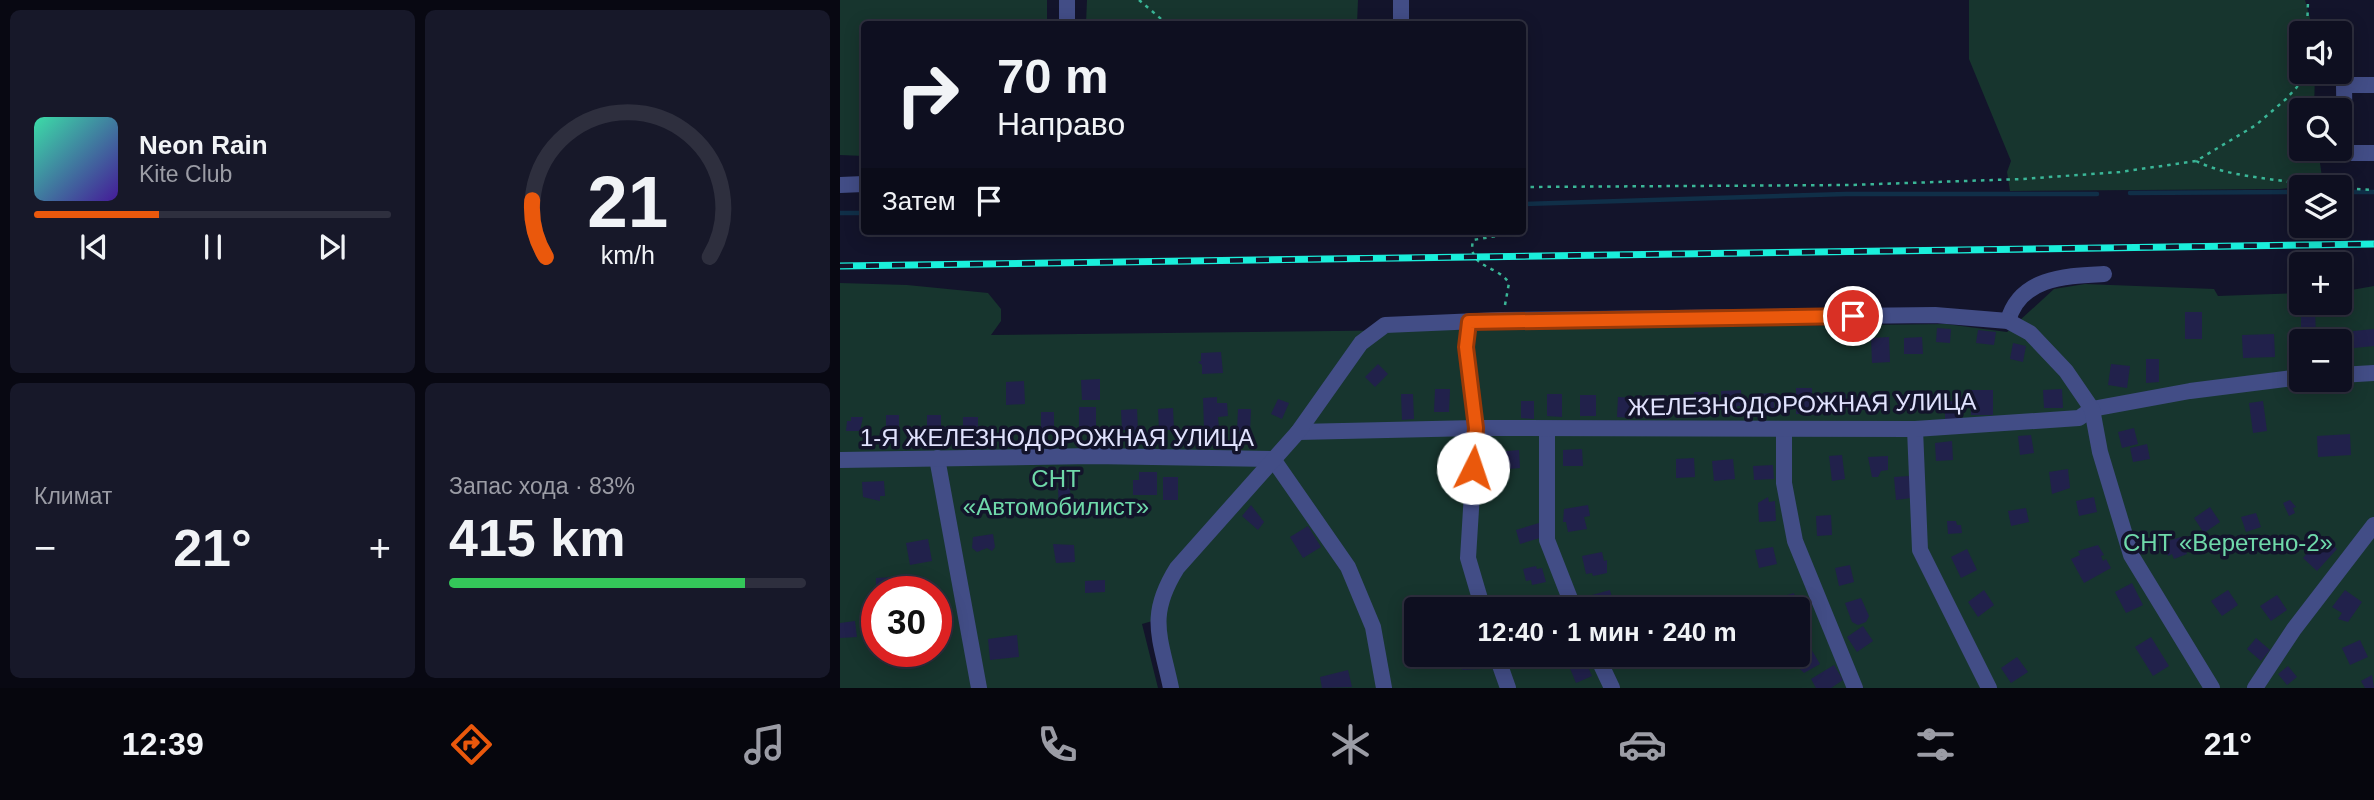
<!DOCTYPE html>
<html lang="ru">
<head>
<meta charset="utf-8">
<style>
  body { margin:0; font-family:Helvetica,sans-serif; background:#171829; color:#f1f3f6; height:100vh; display:flex; flex-direction:column; font-size:26px; white-space:nowrap }
  * { box-sizing:border-box; margin:0 }
  p { font-size:23px; color:#9b9ca5 }
  .icon { flex:none; width:38px; height:38px; fill:none; stroke:currentColor; stroke-width:2; stroke-linecap:round; stroke-linejoin:round }
  .map { position:relative; flex:1; overflow:hidden }
  .details { display:flex; flex-direction:column; gap:10px; padding:10px; background:#080812; width:840px }
  .details>* { flex:none }
  .banner { position:absolute; left:21px; top:21px; width:665px; height:214px; border-radius:7px; box-shadow:0 4px 18px #0003,0 0 0 2px #2e2f3e; background:#0e0f20; color:#f1f3f6; overflow:hidden }
  .buttons { position:absolute; left:1449px; top:21px; display:grid; gap:14px }
  .buttons a { display:grid; place-items:center; width:63px; height:63px; border-radius:7px; background:#0e0f20; box-shadow:0 4px 18px #0003,0 0 0 2px #2e2f3e; font-size:35px }
  .speed { position:absolute; left:21px; top:576px; display:flex; gap:14px; font-size:35px; font-weight:700; text-align:center }
  .speed>* { display:grid; place-content:center; width:91px; height:91px; border-radius:50%; background:#0e0f20; box-shadow:0 4px 18px #0003,0 0 0 2px #2e2f3e; line-height:1 }
  .speed .limit { border:10px solid #d22; background:#fff; color:#111 }
  .pin { position:absolute; display:grid; place-items:center; width:60px; height:60px; color:#fff; margin:-30px; border:4px solid #fff; border-radius:50%; box-shadow:0 2px 7px #0007 }
  .me { position:absolute; width:77px; margin:-38px; rotate:4deg; stroke-linejoin:round; filter:drop-shadow(0 0 5px #0008) }
  .turn { display:flex; align-items:center; gap:24px; height:147px; padding:0 21px; font-size:32px }
  .turn .icon { width:91px; height:91px; stroke-width:2.5 }
  .turn b { display:block; font-size:49px; line-height:60px }
  .then { display:flex; align-items:center; height:66px; padding:0 21px; background:#0003; gap:14px; font-size:26px }
  .big { font-size:52px; font-weight:600; line-height:1.1 }
  .details .card { flex:1; display:flex; flex-direction:column; justify-content:center; gap:10px; min-width:0; padding:0 24px; border-radius:10px; background:#171829 }
  .details .dial { align-items:center; gap:0 }
  .dial svg { height:182px; overflow:visible; fill:none; stroke:#2e2f3e; stroke-width:7; stroke-linecap:round; text-anchor:middle }
  .dial text { fill:#f1f3f6; stroke:none }
  .song { display:flex; align-items:center; gap:21px }
  .cover { width:84px; height:84px; border-radius:10px; background:linear-gradient(135deg,hsl(160 70% 55%),hsl(260 70% 35%)) }
  .played { height:7px; border-radius:4px; background:linear-gradient(90deg,#ea580c 35%,#2e2f3e 35%) }
  .keys { display:flex; justify-content:space-around; direction:ltr }
  .heat { display:flex; justify-content:space-between; align-items:center; font-size:38px; direction:ltr }
  .charge { height:10px; border-radius:5px; background:linear-gradient(90deg,#34c759 83%,#2e2f3e 0) }
  .details .tiles { flex:1; display:grid; gap:10px; grid-template-columns:repeat(2,1fr) }
  .trip { position:absolute; left:564px; top:597px; width:406px; height:70px; border-radius:7px; background:#0e0f20; box-shadow:0 4px 18px #0003,0 0 0 2px #2e2f3e; font-weight:600; line-height:70px; text-align:center }
  .dock { display:flex; height:112px; justify-content:space-around; align-items:center; background:#06060d; color:#9b9ca5 }
  .dock .icon { width:49px; height:49px }
  .dock .current { color:#ea580c }
  .dock b { font-size:32px; color:#f1f3f6 }
  main { display:flex; flex:1; min-height:0 }
  .map>svg:first-child { display:block }
</style>
</head>
<body>
<main>
<section class="details">
<div class="tiles">
<div class="card">
<div class="song"><i class="cover"></i><div><b>Neon Rain</b><p>Kite Club</p></div></div>
<div class="played"></div>
<div class="keys"><svg class="icon" aria-label="previous" viewBox="0 0 24 24"><path d="M18 5L8 12l10 7zM5 5v14"/></svg><svg class="icon" aria-label="pause" viewBox="0 0 24 24"><path d="M8 5v14M16 5v14"/></svg><svg class="icon" aria-label="next" viewBox="0 0 24 24"><path d="M6 5l10 7-10 7zM19 5v14"/></svg></div>
</div>
<div class="card dial"><svg viewBox="0 0 100 80">
<path d="M14 69A42 42 0 1 1 86 69"/>
<path d="M14 69A42 42 0 0 1 8 44" stroke="#ea580c"/>
<text x="50" y="56" font-size="32" font-weight="700">21</text>
<text x="50" y="72" font-size="11">km/h</text>
</svg></div>
<div class="card"><p>Климат</p>
<div class="heat"><a>−</a><b class="big">21°</b><a>+</a></div>
</div>
<div class="card"><p>Запас хода · 83%</p><b class="big">415 km</b><div class="charge"></div></div>
</div>
</section>
<div class="map">
<svg width="1534" height="688" viewBox="0 0 1534 688">
  <rect width="100%" height="100%" fill="#13142b"/>
  <g fill="#17352e" fill-rule="evenodd">
    <polygon points="0,0 207,0 207,24 24,24 24,156 0,155"/>
    <polygon points="247,0 518,0 517,24 246,24"/>
    <polygon points="1129,0 1465,0 1474,33 1461,33 1461,72 1475,72 1474,110 1461,110 1461,149 1478,149 1483,184 1440,189 1170,191 1167,172 1171,161 1129,59"/>
    <path d="M0,283l67,2 81,8 13,16v12l-10,14 955,-11 61,8 47,-43 31,-5 129,5 4,7 83,-3v10h39v-11l34,-6v402h-1203l-15,-68 -14,4 16,64h-318zM1461,341h39v39h-39zM645,420l444,3 -453,4zM37,592h59v59h-59zM576,609h381v45h-381z"/>
  </g>
  <g fill="none" stroke-linecap="round" stroke-linejoin="round">
    <g stroke="#102f48" stroke-width="4.5">
      <polyline points="1500,192 1534,192"/>
      <polyline points="1290,193 1461,192"/>
      <polyline points="682,204 1006,194 1257,194"/>
      <polyline points="0,213 24,213"/>
    </g>
  </g>
  <g fill="#21214b">
    <polygon points="1461,311 1475,311 1476,335 1461,335"/>
    <rect x="1345" y="312" width="17" height="27"/>
    <polygon points="1097,328 1111,329 1110,343 1096,342"/>
    <polygon points="1534,329 1534,346 1514,348 1513,331"/>
    <polygon points="1138,330 1156,332 1154,345 1136,343"/>
    <polygon points="1434,334 1435,357 1403,358 1402,335"/>
    <polygon points="1049,337 1050,362 1032,363 1031,338"/>
    <polygon points="1082,337 1083,354 1064,354 1064,338"/>
    <polygon points="1173,343 1186,346 1183,362 1170,359"/>
    <polygon points="381,352 383,373 362,374 362,365 358,362 361,361 361,353"/>
    <polygon points="1306,359 1319,359 1319,382 1306,383"/>
    <polygon points="538,364 548,374 535,387 525,377"/>
    <polygon points="1271,364 1290,366 1287,388 1268,385"/>
    <polygon points="260,379 260,400 242,400 241,380"/>
    <polygon points="184,381 185,404 166,405 166,382"/>
    <rect x="956" y="388" width="16" height="26"/>
    <polygon points="595,389 610,389 609,412 594,412"/>
    <polygon points="1222,389 1223,408 1204,408 1203,390"/>
    <polygon points="901,390 902,406 897,406 897,413 882,414 881,391"/>
    <rect x="1131" y="390" width="22" height="25"/>
    <rect x="854" y="392" width="14" height="22"/>
    <polygon points="933,393 935,414 921,415 919,394"/>
    <polygon points="561,394 573,394 574,419 562,420"/>
    <polygon points="707,394 722,394 722,417 707,416"/>
    <polygon points="1006,394 1006,402 1000,402 1001,413 991,413 991,395"/>
    <rect x="740" y="395" width="16" height="21"/>
    <polygon points="377,397 377,403 387,403 388,416 378,417 379,428 364,429 363,398"/>
    <polygon points="778,397 793,398 791,418 777,417"/>
    <polygon points="438,399 449,403 442,419 431,414"/>
    <polygon points="838,400 838,414 823,415 822,401"/>
    <polygon points="681,401 694,401 694,419 681,418"/>
    <polygon points="1105,401 1119,401 1119,420 1105,421"/>
    <polygon points="1423,401 1427,431 1413,433 1409,403"/>
    <polygon points="239,407 256,407 256,427 239,428"/>
    <polygon points="333,408 334,430 319,430 318,409"/>
    <polygon points="297,409 298,430 282,430 281,410"/>
    <polygon points="398,409 411,409 410,432 397,431"/>
    <rect x="201" y="412" width="13" height="18"/>
    <rect x="46" y="415" width="13" height="17"/>
    <rect x="87" y="415" width="14" height="17"/>
    <polygon points="11,417 23,417 20,431 6,431 7,421 11,421"/>
    <polygon points="123,417 138,417 138,436 123,435"/>
    <polygon points="1294,428 1298,444 1282,448 1278,432"/>
    <polygon points="1510,434 1511,455 1478,457 1477,436"/>
    <polygon points="1191,435 1194,453 1180,455 1178,436"/>
    <polygon points="1112,441 1113,460 1096,461 1095,443"/>
    <polygon points="1307,444 1310,459 1293,462 1290,448"/>
    <polygon points="742,449 743,466 723,466 723,450"/>
    <polygon points="679,450 680,468 659,470 657,452"/>
    <polygon points="1002,455 1005,479 992,481 989,456"/>
    <polygon points="1048,456 1048,470 1041,471 1038,477 1032,477 1028,457"/>
    <polygon points="854,458 855,477 836,478 836,459"/>
    <polygon points="893,459 895,479 874,481 872,461"/>
    <polygon points="933,465 934,479 914,480 913,466"/>
    <polygon points="1228,469 1230,488 1212,494 1209,472"/>
    <polygon points="299,472 317,472 317,495 293,495 293,480 299,480"/>
    <polygon points="1069,476 1071,498 1056,500 1054,477"/>
    <rect x="323" y="477" width="15" height="23"/>
    <polygon points="44,481 45,496 40,496 40,501 23,497 22,482"/>
    <polygon points="218,488 230,488 231,510 219,511"/>
    <polygon points="928,497 929,502 935,501 936,521 919,522 918,503"/>
    <polygon points="1254,497 1257,512 1239,516 1236,501"/>
    <polygon points="1450,500 1456,507 1453,508 1455,513 1449,516 1443,503"/>
    <polygon points="411,505 424,522 418,530 402,516"/>
    <polygon points="748,505 750,516 744,517 747,529 728,532 726,522 723,522 724,509"/>
    <polygon points="1370,507 1380,522 1364,533 1354,518"/>
    <polygon points="1186,508 1189,522 1171,526 1168,511"/>
    <polygon points="1416,513 1421,527 1406,532 1401,517"/>
    <polygon points="991,515 992,535 977,536 976,516"/>
    <polygon points="1107,521 1116,521 1117,525 1121,525 1122,533 1108,534"/>
    <polygon points="699,523 703,537 680,544 676,530"/>
    <polygon points="468,526 481,547 463,558 450,537"/>
    <polygon points="153,534 155,547 152,551 147,548 137,552 132,548 133,537"/>
    <polygon points="1482,536 1497,549 1477,571 1463,558"/>
    <polygon points="1341,537 1347,554 1334,559 1332,554 1328,556 1325,547 1329,546 1328,541"/>
    <polygon points="88,539 92,561 70,565 66,543"/>
    <polygon points="213,544 234,545 235,562 216,563"/>
    <polygon points="1258,545 1264,555 1261,556 1263,561 1266,559 1271,568 1244,583 1231,559 1240,555 1238,551"/>
    <polygon points="933,547 937,564 919,568 915,550"/>
    <polygon points="1127,549 1137,570 1121,578 1111,557"/>
    <polygon points="762,552 764,561 767,560 767,573 753,576 752,573 746,574 742,556"/>
    <polygon points="1010,565 1014,582 999,586 995,568"/>
    <polygon points="696,566 697,569 702,568 706,582 692,585 691,580 686,581 683,569"/>
    <polygon points="54,577 56,592 36,591 36,578"/>
    <polygon points="265,580 265,592 245,593 245,581"/>
    <polygon points="1292,583 1303,605 1286,613 1275,592"/>
    <polygon points="770,590 775,609 756,609 752,595"/>
    <polygon points="1144,590 1154,605 1138,617 1128,602"/>
    <polygon points="1388,590 1398,605 1382,616 1371,601"/>
    <polygon points="1505,590 1522,602 1508,622 1498,619 1502,613 1492,607"/>
    <polygon points="954,593 960,613 957,614 957,609 934,609 931,600"/>
    <polygon points="1437,595 1447,610 1431,621 1420,606"/>
    <polygon points="1021,598 1029,616 1026,622 1018,625 1012,622 1005,603"/>
    <polygon points="15,621 17,637 0,638 0,623"/>
    <polygon points="1023,626 1033,641 1017,652 1007,637"/>
    <polygon points="177,635 179,657 150,660 148,639"/>
    <polygon points="1311,637 1329,666 1313,676 1295,647"/>
    <polygon points="1416,638 1430,650 1421,661 1407,649"/>
    <polygon points="1520,640 1528,657 1510,665 1502,648"/>
    <polygon points="971,649 980,664 964,673 954,663 955,659"/>
    <polygon points="626,654 641,654 642,669 622,670 621,658"/>
    <polygon points="790,654 813,654 815,659 797,668"/>
    <polygon points="1177,657 1188,672 1171,683 1161,668"/>
    <polygon points="745,660 752,676 736,683 729,666"/>
    <polygon points="994,665 1003,680 991,688 976,688 971,679"/>
    <polygon points="1448,666 1457,677 1447,685 1438,674"/>
    <polygon points="508,670 512,687 482,688 480,677"/>
    <polygon points="1532,675 1534,688 1525,688 1521,681"/>
  </g>
  <g fill="none" stroke-linecap="round" stroke-linejoin="round">
    <g stroke="#3ab697" stroke-width="2.5" stroke-dasharray="3.5 5" stroke-linecap="butt">
      <polyline points="299,0 327,24"/>
      <polyline points="1467,33 1468,0"/>
      <path d="M1356,161c37,18 79,16 119,26"/>
      <polyline points="682,187 1010,185 1182,179 1280,172 1356,161 1416,125 1446,99 1457,87 1461,70"/>
      <polyline points="1500,188 1534,190"/>
      <path d="M665,305l4,-22c-12,-19 -42,-14 -36,-43l29,-5 5,-4"/>
    </g>
    <g stroke="#424d86" stroke-width="16">
      <polyline points="227,0 227,24"/>
      <polyline points="561,24 561,0"/>
      <polyline points="1534,85 1504,85 1505,153 1534,153"/>
      <polyline points="0,185 24,184"/>
      <path d="M1168,321c12,-44 58,-45 96,-47"/>
      <polyline points="629,322 626,347 636,428 628,558 643,609"/>
      <polyline points="1500,375 1534,373"/>
      <polyline points="944,429 944,483 955,541 1015,688"/>
      <polyline points="1075,429 1080,550 1149,688"/>
      <polyline points="707,430 707,540 734,609"/>
      <polyline points="458,432 636,428 1075,429 1239,418 1252,409 1350,391 1461,377"/>
      <polyline points="97,458 139,688"/>
      <polyline points="433,459 508,567 533,627 544,688"/>
      <polyline points="0,460 253,456 433,459"/>
      <polyline points="656,654 668,688"/>
      <polyline points="756,654 772,688"/>
      <path d="M331,688c-11,-52 -24,-72 6,-120l121,-136 63,-89 24,-18 116,-5 434,-5 73,6 22,12 36,38 26,38 8,43 31,103 81,133"/>
      <polyline points="1415,688 1454,629 1534,525"/>
    </g>
    <g stroke="#1aefdb" stroke-width="7">
      <polyline id="rail" points="0,266 1534,244"/>
    </g>
    <use href="#rail" stroke="#13142b" stroke-width="4.5" stroke-dasharray="13" stroke-linecap="butt"/>
  </g>
  <g fill="none" stroke-linecap="round" stroke-linejoin="round">
    <g stroke="#983908" stroke-width="18">
      <polyline id="route" points="633,468 636,428 626,347 629,322 1013,316"/>
    </g>
    <use href="#route" stroke="#ea580c" stroke-width="12"/>
  </g>
  <g text-anchor="middle" dominant-baseline="central" stroke-width="7" stroke-linejoin="round" paint-order="stroke">
    <g font-size="24" fill="#e0e2fd" stroke="#13142b">
      <text transform="translate(962 404) rotate(-1)">ЖЕЛЕЗНОДОРОЖНАЯ УЛИЦА</text>
      <text x="217" y="437">1-Я ЖЕЛЕЗНОДОРОЖНАЯ УЛИЦА</text>
    </g>
    <g font-size="24" fill="#6fd9aa" stroke="#13142b">
      <text x="216" y="478">СНТ<tspan x="216" dy="28">«Автомобилист»</tspan></text>
      <text x="1388" y="542">СНТ «Веретено-2»</text>
    </g>
  </g>
</svg>
<div class="buttons">
<a><svg class="icon" aria-label="sound" viewBox="0 0 24 24"><path d="M4 9h4l5-4v14l-5-4H4zM17 9q2 3 0 6"/></svg></a>
<a><svg class="icon" aria-label="search" viewBox="0 0 24 24"><circle cx="10" cy="10" r="6"/><path d="M15 15l6 6"/></svg></a>
<a><svg class="icon" aria-label="layers" viewBox="0 0 24 24"><path d="M12 4l9 5-9 5-9-5zM3 14l9 5 9-5"/></svg></a>
<a>+</a>
<a>−</a>
</div>
<div class="speed"><div class="limit">30</div></div>
<div class="pin" style="left:1013px;top:316px;background:#d93025"><svg class="icon" aria-label="arrive" viewBox="0 0 24 24"><path d="M6 21V4h12l-3 4 3 4H6"/></svg></div>
<svg class="me" style="left:633px;top:468px" viewBox="-20 -20 40 40"><circle r="19" fill="#fff"/><path d="M0-13L10 11 0 6-10 11z" fill="#ea580c"/></svg>
<div class="trip">12:40 · 1 мин · 240 m</div>
<div class="banner">
<div class="turn"><svg class="icon" aria-label="right" viewBox="0 0 24 24"><path d="M7 20v-9h11M14 6l5 5-5 5"/></svg><div><b>70 m</b>Направо</div></div>
<div class="then">Затем<svg class="icon" aria-label="arrive" viewBox="0 0 24 24"><path d="M6 21V4h12l-3 4 3 4H6"/></svg></div>
</div>
</div>
</main>
<nav class="dock">
<b>12:39</b>
<svg class="icon current" aria-label="directions" viewBox="0 0 24 24"><path d="M12 3l9 9-9 9-9-9zM9 14v-3h6M13 9l2 2-2 2"/></svg>
<svg class="icon" aria-label="music" viewBox="0 0 24 24"><path d="M9 18V5l10-2v13"/><circle cx="6" cy="18" r="3"/><circle cx="16" cy="16" r="3"/></svg>
<svg class="icon" aria-label="phone" viewBox="0 0 24 24"><path d="M5 4h4l2 5-3 2q2 4 5 5l2-3 5 2v4C11 20 4 13 5 4z"/></svg>
<svg class="icon" aria-label="climate" viewBox="0 0 24 24"><path d="M12 3v18M4 7l16 10M4 17L20 7"/></svg>
<svg class="icon" aria-label="car" viewBox="0 0 24 24"><path d="M5 17H2v-5l4-1 3-4h7l3 4 3 1v5h-3M9 17h6M6 11h13"/><circle cx="7" cy="17" r="2"/><circle cx="17" cy="17" r="2"/></svg>
<svg class="icon" aria-label="filters" viewBox="0 0 24 24"><path d="M4 7h16M4 17h16"/><circle cx="9" cy="7" r="2"/><circle cx="15" cy="17" r="2"/></svg>
<b>21°</b>
</nav>
</body>
</html>
